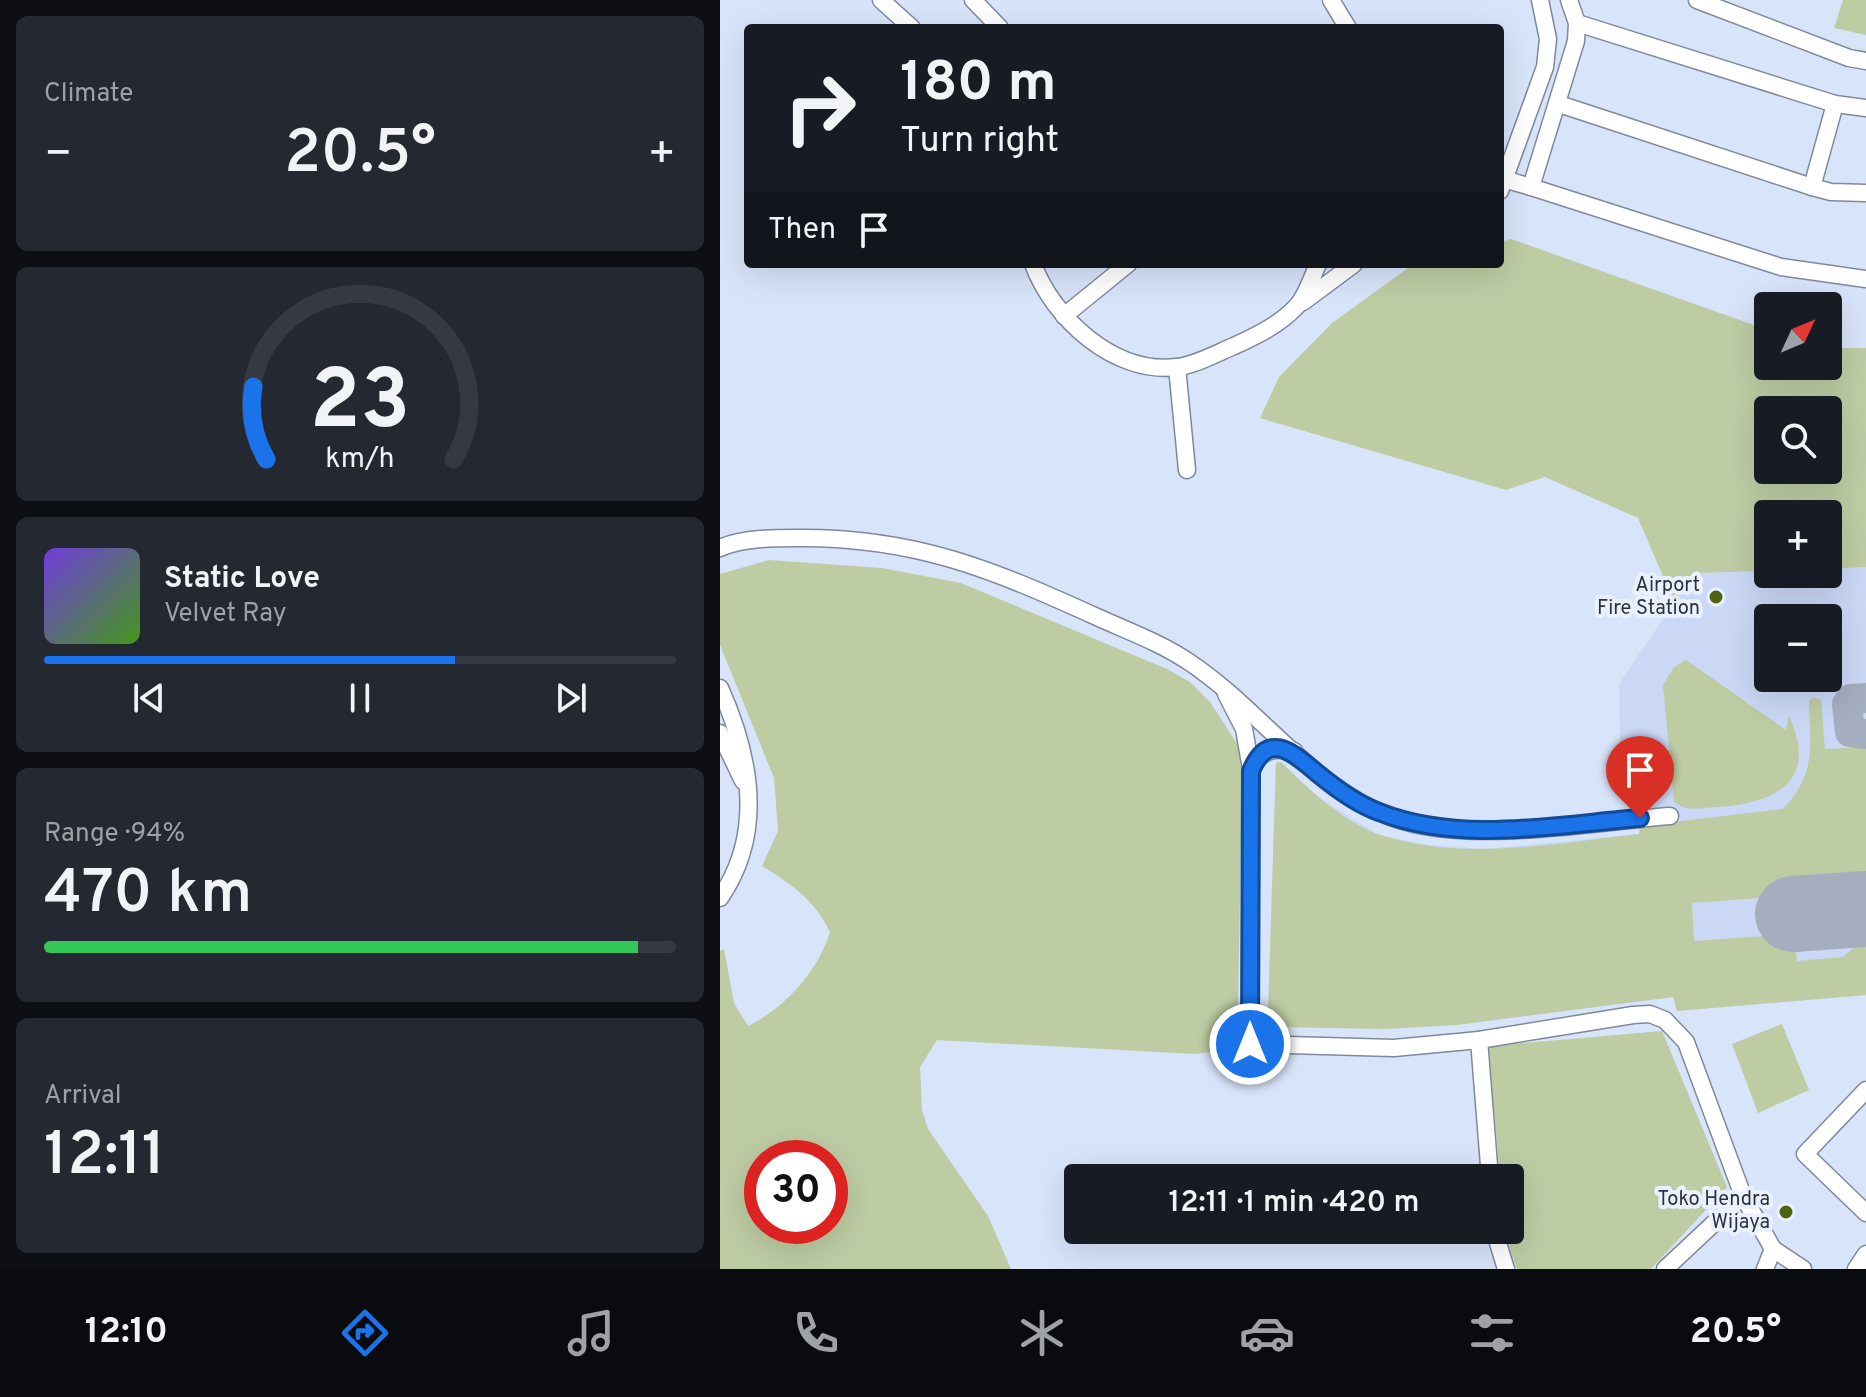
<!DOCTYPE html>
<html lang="en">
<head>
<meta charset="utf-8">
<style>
  body { margin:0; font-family:Overpass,sans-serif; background:#242831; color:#f1f3f6; height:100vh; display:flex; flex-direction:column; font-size:30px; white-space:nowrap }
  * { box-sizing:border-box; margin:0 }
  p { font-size:26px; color:#9ea1a6 }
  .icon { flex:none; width:44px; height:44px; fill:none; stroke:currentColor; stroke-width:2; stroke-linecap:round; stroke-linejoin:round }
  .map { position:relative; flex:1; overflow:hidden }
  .details { display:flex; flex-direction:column; gap:16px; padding:16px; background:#0d0f14; width:720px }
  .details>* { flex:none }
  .guide { position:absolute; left:24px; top:24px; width:760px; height:244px; border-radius:8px; box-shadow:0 8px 32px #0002; background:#171b24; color:#f1f3f6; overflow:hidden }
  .needle { width:52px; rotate:46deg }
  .controls { position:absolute; left:1034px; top:292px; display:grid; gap:16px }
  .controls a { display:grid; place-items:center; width:88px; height:88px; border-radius:8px; background:#171b24; box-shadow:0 8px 32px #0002; font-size:40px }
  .speed { position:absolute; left:24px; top:1140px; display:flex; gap:16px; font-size:40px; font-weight:700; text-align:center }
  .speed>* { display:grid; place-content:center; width:104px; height:104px; border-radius:50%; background:#171b24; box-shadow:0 8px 32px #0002; line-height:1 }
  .speed .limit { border:12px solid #d22; background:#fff; color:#111 }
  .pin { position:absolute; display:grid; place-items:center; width:68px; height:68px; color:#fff; margin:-82px -34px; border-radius:50% 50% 50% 0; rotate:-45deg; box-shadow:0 0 8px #0007 }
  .pin .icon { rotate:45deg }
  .me { position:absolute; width:88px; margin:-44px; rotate:0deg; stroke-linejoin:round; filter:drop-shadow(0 0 6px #0008) }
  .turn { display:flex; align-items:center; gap:28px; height:168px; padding:0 24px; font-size:36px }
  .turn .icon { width:104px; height:104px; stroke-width:2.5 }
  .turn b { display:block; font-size:56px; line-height:68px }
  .then { display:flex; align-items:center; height:76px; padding:0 24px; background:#0003; gap:16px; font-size:30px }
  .big { font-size:60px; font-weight:600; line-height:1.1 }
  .details .widget { flex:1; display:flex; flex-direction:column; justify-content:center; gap:12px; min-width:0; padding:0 28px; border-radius:12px; background:#242831 }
  .details .dial { align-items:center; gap:0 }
  .dial svg { height:208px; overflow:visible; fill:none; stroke:#363941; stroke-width:7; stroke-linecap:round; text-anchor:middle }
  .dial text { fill:#f1f3f6; stroke:none }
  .song { display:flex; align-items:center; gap:24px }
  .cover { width:96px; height:96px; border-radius:12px; background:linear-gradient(135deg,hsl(260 70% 55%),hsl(100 70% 35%)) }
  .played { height:8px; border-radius:4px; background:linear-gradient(90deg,#1a73e8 65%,#363941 65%) }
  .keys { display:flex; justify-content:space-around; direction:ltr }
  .heat { display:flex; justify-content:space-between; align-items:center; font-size:44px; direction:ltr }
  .charge { height:12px; border-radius:6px; background:linear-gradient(90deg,#34c759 94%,#363941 0) }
  .trip { position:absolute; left:344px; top:1164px; width:460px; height:80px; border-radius:8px; background:#171b24; box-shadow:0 8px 32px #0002; font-weight:600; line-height:80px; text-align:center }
  .tabs { display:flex; height:128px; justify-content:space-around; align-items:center; background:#090b0e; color:#9ea1a6 }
  .tabs .icon { width:56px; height:56px }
  .tabs .current { color:#1a73e8 }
  .tabs b { font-size:36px; color:#f1f3f6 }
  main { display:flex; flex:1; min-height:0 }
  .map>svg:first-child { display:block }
</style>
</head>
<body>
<main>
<section class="details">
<div class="widget"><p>Climate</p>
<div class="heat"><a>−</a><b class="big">20.5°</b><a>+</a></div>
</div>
<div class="widget dial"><svg viewBox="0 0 100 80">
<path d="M14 69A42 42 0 1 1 86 69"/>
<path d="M14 69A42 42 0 0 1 9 41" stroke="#1a73e8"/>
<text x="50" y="56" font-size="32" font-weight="700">23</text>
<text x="50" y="72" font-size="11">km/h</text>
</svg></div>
<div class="widget">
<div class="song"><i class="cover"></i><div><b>Static Love</b><p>Velvet Ray</p></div></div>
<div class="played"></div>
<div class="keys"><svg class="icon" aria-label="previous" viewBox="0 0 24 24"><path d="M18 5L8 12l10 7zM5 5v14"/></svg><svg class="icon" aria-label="pause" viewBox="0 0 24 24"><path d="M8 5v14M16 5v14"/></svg><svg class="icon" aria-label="next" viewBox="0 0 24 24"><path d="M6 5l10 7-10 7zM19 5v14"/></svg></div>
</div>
<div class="widget"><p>Range · 94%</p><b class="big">470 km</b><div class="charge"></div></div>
<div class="widget"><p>Arrival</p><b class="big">12:11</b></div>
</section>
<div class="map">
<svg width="1146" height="1269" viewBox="0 0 1146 1269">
  <rect width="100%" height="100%" fill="#d8e4f9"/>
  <path fill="#cad8f5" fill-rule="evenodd" d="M1146,567v428l-189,16 -4,-14 -217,28 -72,4 -102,-2 -14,-14 8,-251 6,1 33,32 64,40 49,10 57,4 155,-15 -5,-34 -14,-26 -2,-90 75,-111 74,-2v3h60v-5zM1048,618h60v60h-60z"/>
  <g fill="#bdcca3" fill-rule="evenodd">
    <polygon points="1123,0 1146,0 1146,35 1114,28"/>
    <path d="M791,239l257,91v36h60v-18h38v219l-38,2v-55h-60v57l-74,2 -20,29 -36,-84 -93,-41 -39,13 -246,-72 19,-41 53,-54 76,-55 14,-4h78v-22zM1108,410v60h-60v-60z"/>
    <path d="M49,560l113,8 79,15 206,86 23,13 20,20 28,43 4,30 -4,236 -2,20 -10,19 -31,4 -258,-14 -17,27 2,43 6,19 60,87 23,53h-291v-318l4,-2 10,54 14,23c37,-18 70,-55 82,-94 -16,-33 -38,-47 -68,-66l16,-35 -4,-53 -54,-133v-71zM110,1158v68h-68v-68z"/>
    <path d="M966,660l100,70 3,-14c31,67 -16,88 -73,91 -15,1 -30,5 -42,-5l-11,-117 11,-18z"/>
    <path d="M1093,697l8,3 4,49 41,-2v143l-174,13 2,38 100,-7 3,27 46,-4 23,-20v58l-189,16 -4,-14 -217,28 -72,4 -102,-2 -14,-14 8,-251 6,1c26,26 64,61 99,72 83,27 174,8 258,-1l1,-8 143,-17c34,-36 27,-62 26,-109z"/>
    <polygon points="1062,1024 1089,1090 1038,1113 1012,1044"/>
    <polygon points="942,1031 1007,1187 931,1269 797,1269 785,1235 784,1230 790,1230 790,1178 780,1178 768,1046"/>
  </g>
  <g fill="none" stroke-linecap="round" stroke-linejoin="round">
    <polyline stroke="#a4aebf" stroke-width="30" points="1146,698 1131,699 1127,704 1130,732 1146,734"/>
    <polyline stroke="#a4aebf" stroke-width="76" points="1073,914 1146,909"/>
    <g stroke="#7f899d" stroke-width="19">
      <g id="minor">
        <polyline points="161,0 192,28"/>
        <polyline points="253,0 280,28"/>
        <polyline points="611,0 628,28"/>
        <polyline points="977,0 1129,58 1146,61"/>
        <polyline points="857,23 1115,104 1146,108"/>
        <polyline points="839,104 1092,187 1111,192 1146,193"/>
        <polyline points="787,180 811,187 856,41 857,23 849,0"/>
        <polyline points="811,187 1061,267 1146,279"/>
        <polyline points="1092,187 1115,104"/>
        <polyline points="780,191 825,67 828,39 820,0"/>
        <path d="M313,264c20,54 81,111 144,103 19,-2 40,-14 57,-21 22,-10 45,-21 62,-39 10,-10 16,-30 22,-43"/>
        <polyline points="583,302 634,264"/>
        <polyline points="344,316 408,264"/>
        <polyline points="457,367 467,470"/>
        <path d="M0,548c22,-10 53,-10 77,-10 118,-1 194,31 300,79 31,14 64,26 92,45 71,47 123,127 205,156 73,27 198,4 276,-2"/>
        <path d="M0,688c30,67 45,145 0,210"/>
        <polyline points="506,694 524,729 531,769"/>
        <polyline points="0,733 23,781"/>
        <path d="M574,751c-20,-3 -34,-2 -43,20l-1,273 144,4 85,-8 154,-25 17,-1 15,6 21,22 57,154 30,53 30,20"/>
        <polyline points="759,1040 770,1178"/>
        <polyline points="1146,1090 1085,1154 1146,1213"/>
        <polyline points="774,1230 786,1269"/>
        <polyline points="945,1269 1023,1196"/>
        <polyline points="1045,1269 1053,1249"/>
        <polyline points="1136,1269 1146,1254"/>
      </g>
    </g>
    <use href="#minor" stroke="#fff" stroke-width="16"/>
  </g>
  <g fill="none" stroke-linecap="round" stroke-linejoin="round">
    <g stroke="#114b97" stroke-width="20">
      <path id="route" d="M530,1044l1,-273c18,-43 44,-16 66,2 17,14 42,32 62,39 81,32 176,13 261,6"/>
    </g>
    <use href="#route" stroke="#1a73e8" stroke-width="14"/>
  </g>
  <g fill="#4e6411" stroke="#eaf1fe" stroke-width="3">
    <circle cx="996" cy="597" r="8"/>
    <circle cx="1066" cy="1212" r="8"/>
  </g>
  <g text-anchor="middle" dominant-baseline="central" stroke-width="8" stroke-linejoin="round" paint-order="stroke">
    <g font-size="20" fill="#2d313a" stroke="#eaf1fe" text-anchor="end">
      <text x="980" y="586">Airport<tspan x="980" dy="23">Fire Station</tspan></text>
      <text x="1050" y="1200">Toko Hendra<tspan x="1050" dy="23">Wijaya</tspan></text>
    </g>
  </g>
</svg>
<div class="controls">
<a><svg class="needle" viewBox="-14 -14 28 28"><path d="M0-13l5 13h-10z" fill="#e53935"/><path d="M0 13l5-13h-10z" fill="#9ea1a6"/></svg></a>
<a><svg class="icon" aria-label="search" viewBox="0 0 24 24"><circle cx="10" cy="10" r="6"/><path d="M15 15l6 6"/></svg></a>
<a>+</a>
<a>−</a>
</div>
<div class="speed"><div class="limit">30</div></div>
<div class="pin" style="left:920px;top:818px;background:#d93025"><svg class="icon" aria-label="arrive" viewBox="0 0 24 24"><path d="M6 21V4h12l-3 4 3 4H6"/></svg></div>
<svg class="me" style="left:530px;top:1044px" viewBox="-20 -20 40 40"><circle r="17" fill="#1a73e8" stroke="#fff" stroke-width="3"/><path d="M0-11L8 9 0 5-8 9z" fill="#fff"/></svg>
<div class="trip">12:11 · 1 min · 420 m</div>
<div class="guide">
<div class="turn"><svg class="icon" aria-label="right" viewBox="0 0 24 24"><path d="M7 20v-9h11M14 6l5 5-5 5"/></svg><div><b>180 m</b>Turn right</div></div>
<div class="then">Then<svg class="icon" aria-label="arrive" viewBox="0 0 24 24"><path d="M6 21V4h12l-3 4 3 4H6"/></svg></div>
</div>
</div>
</main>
<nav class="tabs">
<b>12:10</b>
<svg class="icon current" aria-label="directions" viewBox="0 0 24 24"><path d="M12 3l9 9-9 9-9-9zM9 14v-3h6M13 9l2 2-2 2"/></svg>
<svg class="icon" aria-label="music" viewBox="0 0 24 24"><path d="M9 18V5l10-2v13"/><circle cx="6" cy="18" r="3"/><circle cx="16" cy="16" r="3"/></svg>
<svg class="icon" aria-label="phone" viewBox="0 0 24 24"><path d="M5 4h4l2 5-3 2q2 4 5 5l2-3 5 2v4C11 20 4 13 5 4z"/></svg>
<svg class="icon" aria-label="climate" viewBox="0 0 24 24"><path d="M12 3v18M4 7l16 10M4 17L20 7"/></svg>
<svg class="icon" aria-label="car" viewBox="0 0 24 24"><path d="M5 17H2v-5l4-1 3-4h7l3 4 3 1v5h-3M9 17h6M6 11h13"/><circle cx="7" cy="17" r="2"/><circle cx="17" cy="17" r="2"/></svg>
<svg class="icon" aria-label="filters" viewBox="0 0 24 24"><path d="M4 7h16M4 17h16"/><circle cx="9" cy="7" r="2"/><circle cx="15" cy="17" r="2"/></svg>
<b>20.5°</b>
</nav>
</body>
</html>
